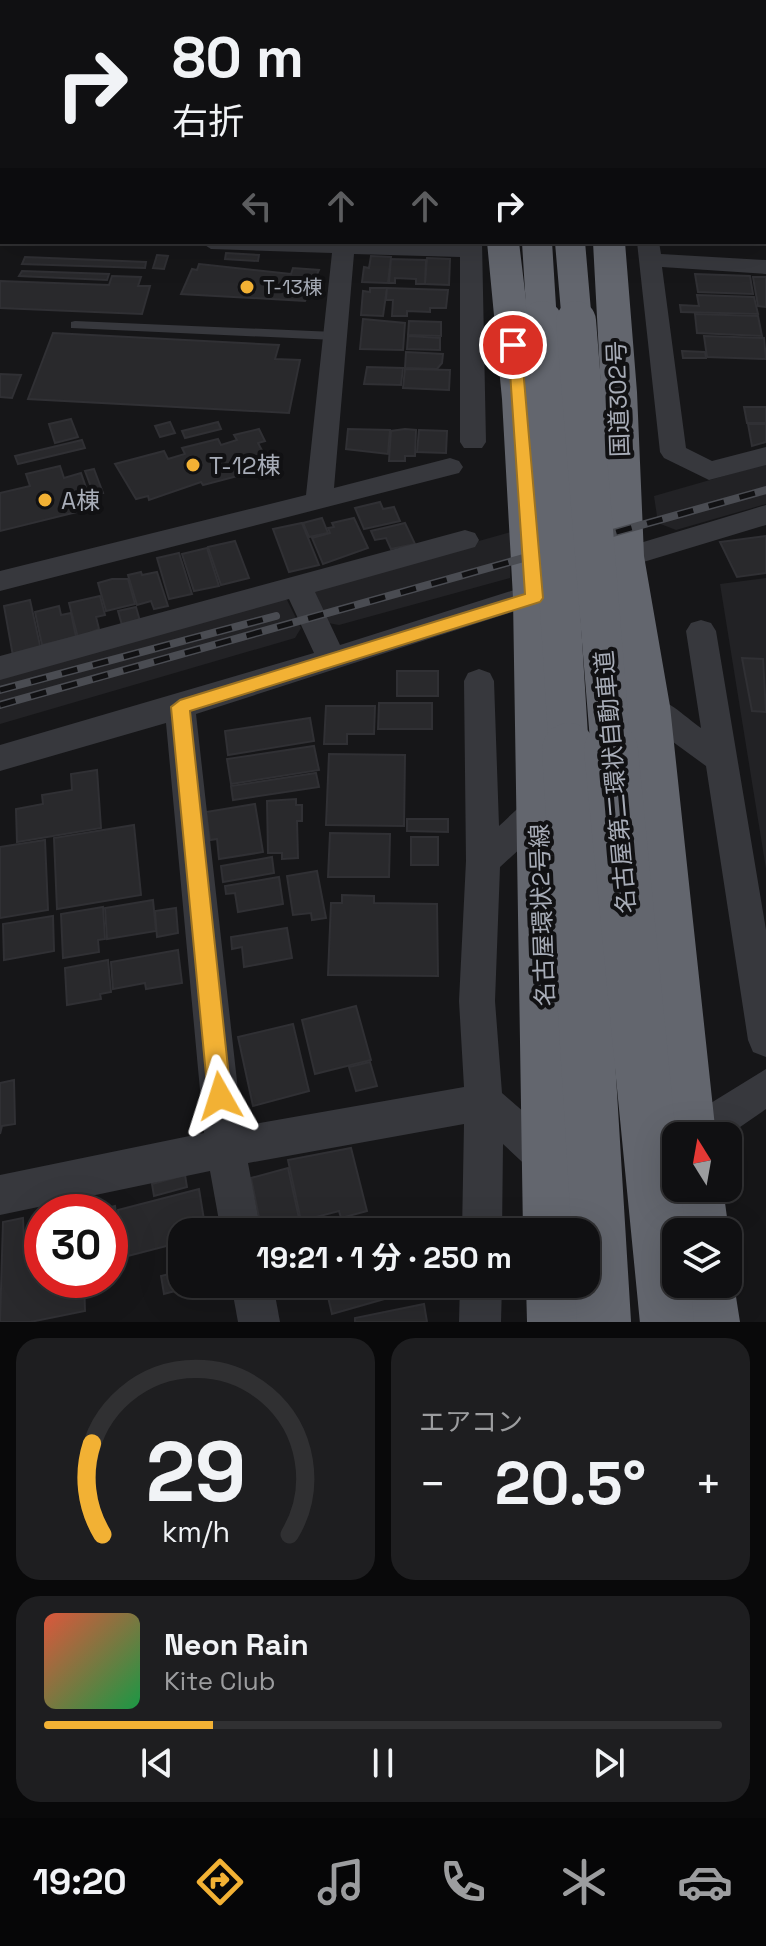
<!DOCTYPE html>
<html lang="ja">
<head>
<meta charset="utf-8">
<style>
  body { margin:0; font-family:"Space Grotesk","Noto Sans JP",sans-serif; background:#1e1e20; color:#f1f3f6; height:100vh; display:flex; flex-direction:column; font-size:30px; white-space:nowrap }
  * { box-sizing:border-box; margin:0 }
  p { font-size:26px; color:#9c9d9f }
  .icon { flex:none; width:44px; height:44px; fill:none; stroke:currentColor; stroke-width:2; stroke-linecap:round; stroke-linejoin:round }
  .map { position:relative; height:1322px; overflow:hidden }
  .panel { display:flex; flex-direction:column; gap:16px; padding:16px; background:#09090a; flex:1 }
  .panel>* { flex:none }
  .hud { position:absolute; left:0px; top:0px; width:766px; height:244px; box-shadow:0 8px 32px #0002,0 0 0 2px #303032; background:#101012; color:#f1f3f6; overflow:hidden }
  .needle { width:52px; rotate:349deg }
  .fabs { position:absolute; left:662px; top:1122px; display:grid; gap:16px }
  .fabs a { display:grid; place-items:center; width:80px; height:80px; border-radius:16px; background:#101012; box-shadow:0 8px 32px #0002,0 0 0 2px #303032; font-size:40px }
  .speed { position:absolute; left:24px; top:1194px; display:flex; gap:16px; font-size:40px; font-weight:700; text-align:center }
  .speed>* { display:grid; place-content:center; width:104px; height:104px; border-radius:50%; background:#101012; box-shadow:0 8px 32px #0002,0 0 0 2px #303032; line-height:1 }
  .speed .limit { border:12px solid #d22; background:#fff; color:#111 }
  .pin { position:absolute; display:grid; place-items:center; width:68px; height:68px; color:#fff; margin:-34px; border:4px solid #fff; border-radius:50%; box-shadow:0 2px 8px #0007 }
  .me { position:absolute; width:88px; margin:-44px; rotate:354deg; stroke-linejoin:round; filter:drop-shadow(0 0 6px #0008) }
  .turn { display:flex; align-items:center; gap:28px; height:168px; padding:0 40px; font-size:36px }
  .turn .icon { width:104px; height:104px; stroke-width:2.5 }
  .turn b { display:block; font-size:56px; line-height:68px }
  .lanes { display:flex; align-items:center; height:76px; padding:0 40px; background:#0003; justify-content:center; gap:40px; direction:ltr }
  .lanes .off { opacity:.35 }
  .big { font-size:60px; font-weight:700; line-height:1.1 }
  .panel .tile { flex:1; display:flex; flex-direction:column; justify-content:center; gap:12px; min-width:0; padding:0 28px; border-radius:24px; background:#1e1e20 }
  .panel .dial { align-items:center; gap:0 }
  .dial svg { height:208px; overflow:visible; fill:none; stroke:#303032; stroke-width:7; stroke-linecap:round; text-anchor:middle }
  .dial text { fill:#f1f3f6; stroke:none }
  .song { display:flex; align-items:center; gap:24px }
  .cover { width:96px; height:96px; border-radius:12px; background:linear-gradient(135deg,hsl(10 70% 55%),hsl(140 70% 35%)) }
  .played { height:8px; border-radius:4px; background:linear-gradient(90deg,#f2b134 25%,#303032 25%) }
  .keys { display:flex; justify-content:space-around; direction:ltr }
  .heat { display:flex; justify-content:space-between; align-items:center; font-size:44px; direction:ltr }
  .panel .tiles { flex:1; display:grid; gap:16px; grid-template-columns:1fr 1fr }
  .tile:last-child { grid-column:span 2 }
  .trip { position:absolute; left:168px; top:1218px; width:432px; height:80px; border-radius:24px; background:#101012; box-shadow:0 8px 32px #0002,0 0 0 2px #303032; font-weight:700; line-height:80px; text-align:center }
  .tabs { display:flex; height:128px; justify-content:space-around; align-items:center; background:#060607; color:#9c9d9f }
  .tabs .icon { width:56px; height:56px }
  .tabs .active { color:#f2b134 }
  .tabs b { font-size:36px; color:#f1f3f6 }
  .map>svg:first-child { display:block }
</style>
</head>
<body>
<div class="map">
<svg width="766" height="1322" viewBox="0 0 766 1322">
  <rect width="100%" height="100%" fill="#161618"/>
  <g fill="#222225">
    <polygon points="766,464 766,504 676,530 658,523 654,496"/>
    <polygon points="511,532 510,578 339,625 328,623 312,593 315,587"/>
    <polygon points="766,578 766,869 720,584"/>
    <polygon points="278,598 287,600 301,628 295,638 0,724 0,674"/>
  </g>
  <g fill="#29292c" stroke="#303034" stroke-width="2">
    <polygon points="226,253 259,255 258,261 225,259"/>
    <polygon points="157,255 168,256 164,269 153,268"/>
    <polygon points="371,256 391,257 388,283 362,282 364,267 369,268"/>
    <polygon points="25,257 146,262 145,268 22,264"/>
    <polygon points="427,258 450,259 449,285 425,284"/>
    <polygon points="391,259 426,260 425,284 416,284 416,279 395,278 395,283 389,283"/>
    <polygon points="199,264 291,274 293,268 319,270 305,301 181,294 192,269 197,270"/>
    <polygon points="22,271 109,274 107,280 19,276"/>
    <polygon points="695,274 750,276 753,294 698,292"/>
    <polygon points="112,276 141,277 138,286 150,286 142,314 0,308 0,281 109,285"/>
    <polygon points="753,277 766,277 766,307 758,306"/>
    <polygon points="370,288 387,288 383,316 361,315 363,291 370,292"/>
    <polygon points="387,288 448,290 446,308 430,308 430,312 407,311 407,316 392,316 393,300 386,300"/>
    <polygon points="697,295 754,297 758,314 681,312 680,305 699,306"/>
    <polygon points="695,314 758,316 762,336 697,333"/>
    <polygon points="363,319 405,323 403,350 360,349"/>
    <polygon points="409,321 441,322 441,336 408,335"/>
    <polygon points="53,333 279,345 275,359 300,360 289,413 28,399"/>
    <polygon points="408,336 440,338 440,350 407,349"/>
    <polygon points="704,336 764,338 766,359 707,357"/>
    <polygon points="682,351 705,352 706,358 683,358"/>
    <polygon points="406,352 443,354 442,363 437,369 405,368"/>
    <polygon points="367,367 403,368 401,385 364,384"/>
    <polygon points="405,369 450,370 449,390 403,388"/>
    <polygon points="0,374 21,375 12,398 0,397"/>
    <polygon points="744,407 766,407 766,423 747,423"/>
    <polygon points="71,419 78,437 55,443 49,424"/>
    <polygon points="170,422 175,433 160,437 155,426"/>
    <polygon points="218,422 221,429 185,438 182,431"/>
    <polygon points="748,424 766,424 766,442 752,446"/>
    <polygon points="259,429 265,441 258,443 271,467 253,472 252,468 236,473 238,476 203,485 201,482 149,500 148,496 136,499 115,464 164,451 168,459 185,454 182,448 218,439 221,445 237,440 234,435"/>
    <polygon points="348,429 390,430 388,454 346,449"/>
    <polygon points="405,429 416,430 415,456 405,456 405,461 389,461 391,431"/>
    <polygon points="419,430 447,431 446,453 417,452"/>
    <polygon points="82,440 85,448 18,464 15,456"/>
    <polygon points="60,466 64,478 81,473 93,508 0,531 0,493 30,486 26,474"/>
    <polygon points="94,469 103,493 94,495 85,471"/>
    <polygon points="380,502 383,509 394,507 400,521 364,529 355,508"/>
    <polygon points="322,518 328,533 309,537 303,523"/>
    <polygon points="354,518 368,548 323,564 312,538 330,533 328,528 334,527 332,523"/>
    <polygon points="302,523 319,565 289,572 273,529"/>
    <polygon points="405,523 415,544 391,549 386,538 375,540 371,531"/>
    <polygon points="766,536 766,573 737,577 720,542"/>
    <polygon points="235,541 249,578 221,585 208,547"/>
    <polygon points="207,548 219,586 194,591 182,554"/>
    <polygon points="179,553 192,594 169,599 157,558"/>
    <polygon points="141,572 142,575 157,572 168,606 154,609 151,601 137,605 128,575"/>
    <polygon points="112,579 128,579 135,604 106,611 98,583"/>
    <polygon points="100,596 105,615 96,617 99,629 78,638 69,603"/>
    <polygon points="30,600 41,650 13,656 4,606"/>
    <polygon points="59,606 61,615 71,613 76,637 42,645 35,612"/>
    <polygon points="136,607 140,621 122,625 118,611"/>
    <polygon points="742,658 763,659 766,712 752,711"/>
    <rect x="397" y="671" width="41" height="25"/>
    <polygon points="379,703 432,703 432,729 378,729"/>
    <polygon points="326,706 375,706 374,734 347,734 347,744 324,744"/>
    <polygon points="310,718 314,741 228,755 225,731"/>
    <polygon points="314,746 319,770 231,784 227,759"/>
    <polygon points="329,754 405,755 404,826 326,825"/>
    <polygon points="97,770 101,828 17,842 16,809 43,804 42,795 72,790 71,774"/>
    <polygon points="316,773 319,787 233,800 231,786"/>
    <polygon points="296,799 296,805 302,805 302,821 297,821 298,858 282,859 282,853 268,853 267,801"/>
    <polygon points="255,804 263,852 219,859 217,839 210,840 206,812"/>
    <polygon points="407,819 448,819 448,832 407,831"/>
    <polygon points="134,825 141,895 57,909 54,838"/>
    <polygon points="330,833 390,834 389,877 328,877"/>
    <rect x="411" y="837" width="27" height="28"/>
    <polygon points="45,840 48,910 0,918 0,847"/>
    <polygon points="272,857 274,873 223,882 221,866"/>
    <polygon points="317,871 326,918 312,920 311,913 293,915 287,876"/>
    <polygon points="279,877 283,904 238,912 235,893 226,894 225,886"/>
    <polygon points="342,895 374,896 374,903 437,904 438,976 328,975 331,903 342,903"/>
    <polygon points="153,900 156,931 107,939 105,908"/>
    <polygon points="103,907 105,939 98,940 99,952 63,958 61,914"/>
    <polygon points="176,908 178,933 157,937 155,911"/>
    <polygon points="53,916 54,951 4,960 3,924"/>
    <polygon points="287,928 292,958 244,967 242,947 232,949 231,937"/>
    <polygon points="178,950 182,983 146,989 145,983 113,989 111,962"/>
    <polygon points="108,960 111,992 100,994 101,999 67,1005 65,968"/>
    <polygon points="356,1006 371,1060 315,1074 302,1020"/>
    <polygon points="293,1024 309,1091 253,1106 238,1037"/>
    <polygon points="370,1062 377,1086 356,1091 349,1067"/>
    <polygon points="14,1080 15,1124 2,1126 0,1134 0,1083"/>
    <polygon points="351,1148 367,1211 341,1218 339,1211 301,1221 288,1160"/>
    <polygon points="288,1168 302,1232 262,1232 251,1178"/>
    <polygon points="185,1175 187,1187 154,1196 152,1184"/>
    <polygon points="199,1189 206,1232 182,1232 182,1242 124,1257 118,1210"/>
    <polygon points="115,1206 122,1258 110,1261 110,1212 91,1212"/>
    <polygon points="23,1218 24,1241 42,1238 42,1280 84,1280 85,1311 30,1322 0,1322 3,1222"/>
    <polygon points="182,1271 182,1284 201,1284 164,1294 161,1276"/>
    <polygon points="325,1284 406,1284 409,1292 332,1314"/>
    <polygon points="424,1304 427,1322 355,1322 355,1318"/>
  </g>
  <g fill="none" stroke-linecap="round" stroke-linejoin="round">
    <polygon fill="#37383d" fill-rule="evenodd" points="75,321 335,332 341,336 335,340 71,328 71,322"/>
    <g fill="#37383d" fill-rule="evenodd">
      <polygon points="80,0 99,0 79,2"/>
      <polygon points="361,0 379,0 360,2"/>
      <rect x="460" y="0" width="18" height="2"/>
      <polygon points="602,0 620,0 621,2 603,2"/>
      <rect x="764" y="9" width="2" height="16"/>
      <rect x="0" y="73" width="2" height="12"/>
      <rect x="764" y="76" width="2" height="12"/>
      <polygon points="0,126 2,126 0,144"/>
      <rect x="0" y="226" width="2" height="14"/>
      <polygon points="200,242 482,242 486,442 482,448 464,448 460,442 460,257 354,254 334,488 450,458 459,461 463,467 459,473 0,591 0,571 306,495 332,253 211,249"/>
      <polygon points="637,242 659,242 661,254 766,260 766,274 662,267 686,448 712,461 766,447 766,465 709,480 664,458 660,452"/>
      <polygon points="766,505 766,525 607,573 597,570 593,563 597,556"/>
      <path d="M465,530l10,3 4,7 -4,7 -160,45 25,53 209,-66 10,4 4,7 -4,7 -363,117 46,412 222,-39 -5,-86 7,-140 -2,-180 4,-8 11,-4 11,4 4,8 5,145c16,-14 29,-33 52,-26l4,10 -4,10 -51,47 -5,134 7,92 61,53 6,14 -6,14 -14,6 -14,-6 -32,-30 -1,88h-40l2,-108 -216,39 13,69h-40l-11,-61 -210,44v-40l204,-42 -38,-410 -166,48v-26l314,-92 -25,-54 -289,81v-24z"/>
      <path d="M701,620l10,3 5,8 50,299v127l-13,-5 -5,-12 -42,-274 -70,-51 -4,-9 4,-9c24,-7 46,18 65,31l-15,-97 5,-8z"/>
      <polygon points="766,1069 766,1109 727,1136 676,1136 676,1139 675,1136 680,1122"/>
      <polygon points="231,1284 273,1284 280,1322 238,1322"/>
      <polygon points="460,1284 502,1284 501,1322 459,1322"/>
    </g>
    <g fill="#63666e" fill-rule="evenodd">
      <rect x="508" y="0" width="26" height="2"/>
      <polygon points="558,0 584,0 585,2 559,2"/>
      <polygon points="487,242 519,242 538,399 555,598 583,1232 523,1232 513,598 502,399"/>
      <polygon points="593,242 625,242 637,392 644,556 670,706 716,1136 676,1136 676,1159 668,1156 660,1136 624,706 602,556 601,392"/>
      <path d="M676,1166v22h47l6,44 -1,2 -52,-2v16c-10,-24 -18,-61 0,-82z"/>
      <polygon points="728,1269 734,1284 740,1322 678,1322 674,1284 676,1278 676,1284 728,1284"/>
      <polygon points="586,1283 589,1322 527,1322 526,1284"/>
    </g>
    <g stroke="#4a4c52" stroke-width="8">
      <g id="rail">
        <polyline points="0,690 276,616"/>
        <polyline points="0,705 766,490"/>
      </g>
    </g>
    <use href="#rail" stroke="#111113" stroke-width="5" stroke-dasharray="16" stroke-linecap="butt"/>
    <g stroke="#63666e" stroke-width="30">
      <polyline points="537,242 542,323"/>
      <polyline points="570,242 577,323"/>
    </g>
    <g stroke="#63666e" stroke-width="40">
      <polyline points="542,321 569,752"/>
      <polyline points="576,321 611,752"/>
    </g>
    <g stroke="#63666e" stroke-width="54">
      <polyline points="569,750 604,1322"/>
      <polyline points="611,750 667,1322"/>
    </g>
  </g>
  <polygon fill="#f2b134" stroke="#9d7322" stroke-width="2" points="508,342 521,345 543,598 540,602 190,711 231,1096 228,1103 220,1107 211,1103 208,1096 171,707 180,700 525,594"/>
  <g fill="#f2b134" stroke="#111113" stroke-width="3">
    <circle cx="247" cy="287" r="8"/>
    <circle cx="193" cy="465" r="8"/>
    <circle cx="45" cy="500" r="8"/>
  </g>
  <g text-anchor="middle" dominant-baseline="central" stroke-width="8" stroke-linejoin="round" paint-order="stroke">
    <g font-size="20" fill="#a8adb8" stroke="#111113" text-anchor="start">
      <text x="263" y="287">T-13棟</text>
    </g>
    <g font-size="24" fill="#a8adb8" stroke="#111113">
      <text transform="translate(618 399) rotate(-92)">国道302号</text>
      <text transform="translate(615 782) rotate(-95)">名古屋第二環状自動車道</text>
      <text transform="translate(542 915) rotate(-92)">名古屋環状2号線</text>
    </g>
    <g font-size="24" fill="#a8adb8" stroke="#111113" text-anchor="start">
      <text x="209" y="465">T-12棟</text>
      <text x="61" y="500">A棟</text>
    </g>
  </g>
</svg>
<div class="fabs">
<a><svg class="needle" viewBox="-14 -14 28 28"><path d="M0-13l5 13h-10z" fill="#e53935"/><path d="M0 13l5-13h-10z" fill="#9c9d9f"/></svg></a>
<a><svg class="icon" aria-label="layers" viewBox="0 0 24 24"><path d="M12 4l9 5-9 5-9-5zM3 14l9 5 9-5"/></svg></a>
</div>
<div class="speed"><div class="limit">30</div></div>
<div class="pin" style="left:513px;top:345px;background:#d93025"><svg class="icon" aria-label="arrive" viewBox="0 0 24 24"><path d="M6 21V4h12l-3 4 3 4H6"/></svg></div>
<svg class="me" style="left:220px;top:1096px" viewBox="-20 -20 40 40"><path d="M0-17L14 15 0 8-14 15z" fill="#f2b134" stroke="#fff" stroke-width="4"/></svg>
<div class="trip">19:21 · 1 分 · 250 m</div>
<div class="hud">
<div class="turn"><svg class="icon" aria-label="right" viewBox="0 0 24 24"><path d="M7 20v-9h11M14 6l5 5-5 5"/></svg><div><b>80 m</b>右折</div></div>
<div class="lanes"><svg class="icon off" aria-label="left" viewBox="0 0 24 24"><path d="M17 20v-9H6M10 6l-5 5 5 5"/></svg><svg class="icon off" aria-label="ahead" viewBox="0 0 24 24"><path d="M12 20V5M6 11l6-6 6 6"/></svg><svg class="icon off" aria-label="ahead" viewBox="0 0 24 24"><path d="M12 20V5M6 11l6-6 6 6"/></svg><svg class="icon" aria-label="right" viewBox="0 0 24 24"><path d="M7 20v-9h11M14 6l5 5-5 5"/></svg></div>
</div>
</div>
<section class="panel">
<div class="tiles">
<div class="tile dial"><svg viewBox="0 0 100 80">
<path d="M14 69A42 42 0 1 1 86 69"/>
<path d="M14 69A42 42 0 0 1 10 34" stroke="#f2b134"/>
<text x="50" y="56" font-size="32" font-weight="700">29</text>
<text x="50" y="72" font-size="11">km/h</text>
</svg></div>
<div class="tile"><p>エアコン</p>
<div class="heat"><a>−</a><b class="big">20.5°</b><a>+</a></div>
</div>
<div class="tile">
<div class="song"><i class="cover"></i><div><b>Neon Rain</b><p>Kite Club</p></div></div>
<div class="played"></div>
<div class="keys"><svg class="icon" aria-label="previous" viewBox="0 0 24 24"><path d="M18 5L8 12l10 7zM5 5v14"/></svg><svg class="icon" aria-label="pause" viewBox="0 0 24 24"><path d="M8 5v14M16 5v14"/></svg><svg class="icon" aria-label="next" viewBox="0 0 24 24"><path d="M6 5l10 7-10 7zM19 5v14"/></svg></div>
</div>
</div>
</section>
<nav class="tabs">
<b>19:20</b>
<svg class="icon active" aria-label="directions" viewBox="0 0 24 24"><path d="M12 3l9 9-9 9-9-9zM9 14v-3h6M13 9l2 2-2 2"/></svg>
<svg class="icon" aria-label="music" viewBox="0 0 24 24"><path d="M9 18V5l10-2v13"/><circle cx="6" cy="18" r="3"/><circle cx="16" cy="16" r="3"/></svg>
<svg class="icon" aria-label="phone" viewBox="0 0 24 24"><path d="M5 4h4l2 5-3 2q2 4 5 5l2-3 5 2v4C11 20 4 13 5 4z"/></svg>
<svg class="icon" aria-label="climate" viewBox="0 0 24 24"><path d="M12 3v18M4 7l16 10M4 17L20 7"/></svg>
<svg class="icon" aria-label="car" viewBox="0 0 24 24"><path d="M5 17H2v-5l4-1 3-4h7l3 4 3 1v5h-3M9 17h6M6 11h13"/><circle cx="7" cy="17" r="2"/><circle cx="17" cy="17" r="2"/></svg>
</nav>
</body>
</html>
